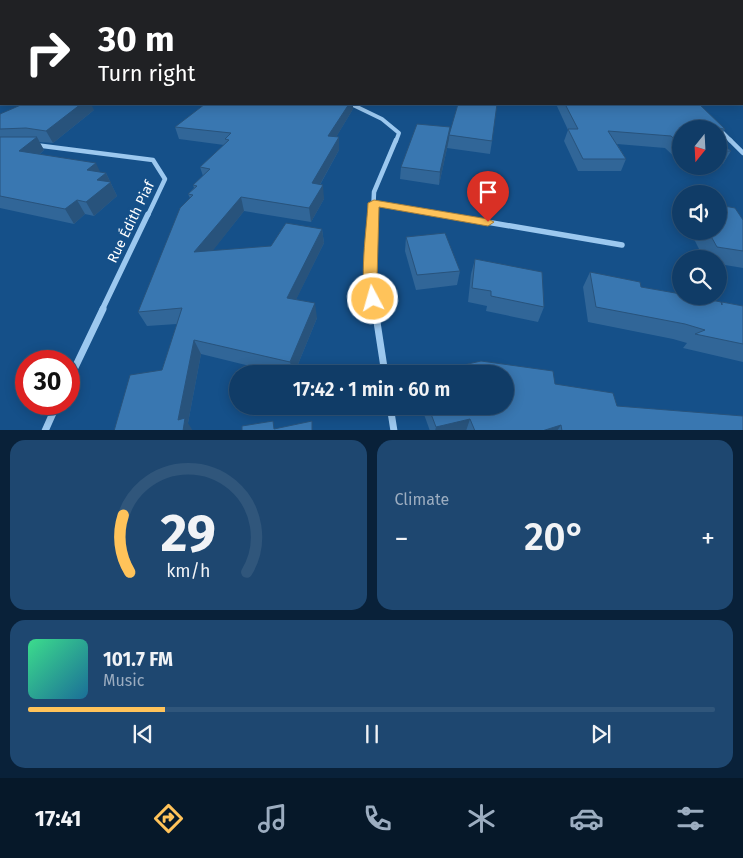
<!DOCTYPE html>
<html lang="en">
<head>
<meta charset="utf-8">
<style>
  body { margin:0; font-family:"Fira Sans",sans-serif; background:#1e4770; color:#f1f3f6; height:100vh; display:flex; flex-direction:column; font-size:19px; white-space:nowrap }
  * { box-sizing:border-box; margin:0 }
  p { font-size:16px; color:#9cadc0 }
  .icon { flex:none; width:28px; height:28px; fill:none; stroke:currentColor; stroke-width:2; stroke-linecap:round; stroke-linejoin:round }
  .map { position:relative; height:430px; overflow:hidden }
  .details { display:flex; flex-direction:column; gap:10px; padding:10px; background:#092139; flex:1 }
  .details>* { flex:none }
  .top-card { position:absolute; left:0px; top:0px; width:744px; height:105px; box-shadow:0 2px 12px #0003,0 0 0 1px #30567b; background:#202124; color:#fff; overflow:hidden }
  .needle { width:32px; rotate:198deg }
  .controls { position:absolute; left:672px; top:120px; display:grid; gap:10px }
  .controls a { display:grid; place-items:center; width:55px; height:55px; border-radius:50%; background:#103c67; box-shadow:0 2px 12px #0003,0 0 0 1px #30567b; font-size:25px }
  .speed { position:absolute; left:15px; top:350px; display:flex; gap:10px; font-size:25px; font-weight:700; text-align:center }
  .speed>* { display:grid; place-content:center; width:65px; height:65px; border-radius:50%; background:#103c67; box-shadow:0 2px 12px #0003,0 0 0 1px #30567b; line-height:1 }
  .speed .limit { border:8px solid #d22; background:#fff; color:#111 }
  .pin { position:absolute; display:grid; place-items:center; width:42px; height:42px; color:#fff; margin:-51px -21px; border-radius:50% 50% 50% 0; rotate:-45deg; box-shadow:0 0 5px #0007 }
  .pin .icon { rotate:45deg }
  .me { position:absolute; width:55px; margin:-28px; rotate:354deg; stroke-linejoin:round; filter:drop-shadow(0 0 4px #0008) }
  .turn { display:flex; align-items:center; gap:18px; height:105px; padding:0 15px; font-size:22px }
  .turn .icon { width:65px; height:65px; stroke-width:2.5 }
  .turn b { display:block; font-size:35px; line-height:42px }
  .big { font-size:38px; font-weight:600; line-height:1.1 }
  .details .tile { flex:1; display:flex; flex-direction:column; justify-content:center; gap:8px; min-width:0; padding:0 18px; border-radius:15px; background:#1e4770 }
  .details .dial { align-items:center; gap:0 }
  .dial svg { height:130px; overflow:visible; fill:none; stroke:#30567b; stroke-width:7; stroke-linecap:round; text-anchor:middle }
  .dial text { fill:#f1f3f6; stroke:none }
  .song { display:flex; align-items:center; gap:15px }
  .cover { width:60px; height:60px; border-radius:8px; background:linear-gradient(135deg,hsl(150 70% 55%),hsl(200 70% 35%)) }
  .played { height:5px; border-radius:2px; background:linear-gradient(90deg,#ffc35a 20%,#30567b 20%) }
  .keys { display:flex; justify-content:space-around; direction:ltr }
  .heat { display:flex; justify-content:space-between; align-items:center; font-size:28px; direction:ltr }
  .details .tiles { flex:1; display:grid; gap:10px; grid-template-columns:1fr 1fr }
  .tile:last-child { grid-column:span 2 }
  .trip { position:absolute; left:229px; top:365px; width:285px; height:50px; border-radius:25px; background:#103c67; box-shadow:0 2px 12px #0003,0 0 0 1px #30567b; font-weight:600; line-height:50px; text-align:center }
  .menu { display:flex; height:80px; justify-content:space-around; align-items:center; background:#061829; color:#9cadc0 }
  .menu .icon { width:35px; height:35px }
  .menu .current { color:#ffc35a }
  .menu b { font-size:22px; color:#f1f3f6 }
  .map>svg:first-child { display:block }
</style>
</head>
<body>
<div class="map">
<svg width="743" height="431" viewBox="0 0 743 431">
  <rect width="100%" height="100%" fill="#155089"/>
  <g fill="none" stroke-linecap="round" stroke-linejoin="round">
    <rect fill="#8ec4f2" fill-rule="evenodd" x="0" y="11" width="1" height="2"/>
    <g stroke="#9cc8ef" stroke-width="4">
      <polyline points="351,104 382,119 399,133 396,141"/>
      <polyline points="719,129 731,141"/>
    </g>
    <g stroke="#9cc8ef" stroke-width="4.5">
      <polyline points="730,140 743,153"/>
      <polyline points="35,145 153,160 165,179 148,215"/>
      <polyline points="374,203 447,215"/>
      <polyline points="373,215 374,192 396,140"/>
    </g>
    <g stroke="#9cc8ef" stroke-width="5.5">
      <polyline points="373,214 371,280 376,310"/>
      <polyline points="440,214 622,245"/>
      <polyline points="102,310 148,214"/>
    </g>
    <g stroke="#9cc8ef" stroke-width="7">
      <polyline points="375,309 385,374"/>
      <polyline points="69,380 103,309"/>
      <polyline points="390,406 394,431"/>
      <polyline points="45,431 57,404"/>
    </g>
  </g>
  <g fill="#316698">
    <polygon points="1,15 1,77 0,76 0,16"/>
    <polygon points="556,104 699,104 725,129 719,140 719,129 681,129 681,163 665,148 617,144 626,159 621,171 578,171 564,141 568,130"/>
    <polygon points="353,109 336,137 339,150 320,185 324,199 311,222 244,211 212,251 271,246 322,229 324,243 296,299 317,318 294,374 283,374 201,354 188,423 114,431 162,370 177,324 147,326 138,312 190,198 188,194 194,188 193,185 203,176 200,167 224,145 179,139 175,127"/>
    <polygon points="94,110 53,143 39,142 44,150 40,154 100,172 106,173 117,196 94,216 85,214 74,224 0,208 0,129"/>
    <polygon points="450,127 449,139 439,185 400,179 401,167"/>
    <polygon points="449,135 492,141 490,154 447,148"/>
    <polygon points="719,142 731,151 723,164 719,164"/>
    <polygon points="743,220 743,268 719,264 719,259 704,259 690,231 719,231"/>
    <polygon points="406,237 460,271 457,285 416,290 405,251"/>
    <polygon points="475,259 544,307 538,322 486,311 487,306 468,302 471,274"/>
    <polygon points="590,272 641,287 721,303 722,302 743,306 743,362 683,348 687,343 673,339 588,322 583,287"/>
    <polygon points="555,384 617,406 743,431 430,431 421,406 505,406"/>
  </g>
  <g fill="#28537c">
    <polygon points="328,0 351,0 348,1 324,1"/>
    <polygon points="81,104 91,104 94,110 53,143 46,131"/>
    <polygon points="349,104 353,104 353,109 329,149 328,136"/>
    <polygon points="450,127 449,139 439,185 440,172"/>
    <polygon points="37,137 44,150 28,164 19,151"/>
    <polygon points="339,137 339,150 313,197 312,183"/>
    <polygon points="96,163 102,176 106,173 117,196 94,216 86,202 87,170"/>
    <polygon points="323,185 324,199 311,222 309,208"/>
    <polygon points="241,197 244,211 200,267 194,252"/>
    <polygon points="77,200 85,214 74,224 65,209"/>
    <polygon points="322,229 324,243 290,312 287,298"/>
    <polygon points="315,303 317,318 294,374 293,374 290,362"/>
    <polygon points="194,340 201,354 188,423 193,431 183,431 178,420"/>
    <polygon points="470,419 466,431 435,431 436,427"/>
    <polygon points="561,425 557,431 542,431"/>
  </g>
  <g fill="#3977b1" stroke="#28537c">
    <polygon points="170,0 328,0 324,1 164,1"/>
    <polygon points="350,0 604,0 608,1 348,1"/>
    <polygon points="1,15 1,70 0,69 0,16"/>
    <polygon points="743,36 743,76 742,36"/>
    <polygon points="23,104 81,104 46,131 26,128 0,129 0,114"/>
    <polygon points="205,104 349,104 328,136 339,137 312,183 323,185 309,208 241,197 194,252 271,246 286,223 322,229 287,298 315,303 290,362 194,340 178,420 185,418 183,431 114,431 130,375 162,370 182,308 138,312 180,208 193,195 188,194 197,186 193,185 210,169 200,167 229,140 225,139 231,133 175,127"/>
    <polygon points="458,104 497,104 492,141 449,135"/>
    <polygon points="565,104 699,104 725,129 699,127 702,129 681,129 681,145 671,136 608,131 626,159 583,159 568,129 578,129"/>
    <polygon points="417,124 450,127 440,172 401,167"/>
    <polygon points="0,137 37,137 19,151 96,163 87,170 106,173 97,180 111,182 86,202 77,200 65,209 0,196"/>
    <polygon points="719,142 731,151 719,151"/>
    <polygon points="719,205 735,208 743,220 743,251 717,247 708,231 719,231"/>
    <polygon points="445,233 460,271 417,275 406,237"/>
    <polygon points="475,259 542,272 544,307 491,296 491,291 472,288"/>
    <polygon points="590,272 640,282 641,287 681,294 681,296 691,296 721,302 722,305 722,302 743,306 743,344 695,334 705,330 685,324 596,307"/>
    <polygon points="481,361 553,371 555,384 613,393 617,406 743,416 743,431 562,431 561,425 542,431 475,431 470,419 436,427 428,406 505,406 505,374 424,374"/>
    <polygon points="273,421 274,429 312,421 312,431 242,431 242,426"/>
  </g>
  <path fill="#ffc35a" stroke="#a67f3a" d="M374,200l114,19 6,3 -6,4 -109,-19 -2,73 3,19 -2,4h-10c-10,-19 -1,-76 0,-100z"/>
  <g text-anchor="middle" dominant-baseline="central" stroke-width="5" stroke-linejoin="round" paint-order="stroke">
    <g font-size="14" fill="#fff" stroke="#155089">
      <text transform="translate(131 222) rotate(-64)">Rue Édith Piaf</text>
    </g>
  </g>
</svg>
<div class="controls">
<a><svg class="needle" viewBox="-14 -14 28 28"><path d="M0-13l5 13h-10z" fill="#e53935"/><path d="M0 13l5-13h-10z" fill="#9cadc0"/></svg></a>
<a><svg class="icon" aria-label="sound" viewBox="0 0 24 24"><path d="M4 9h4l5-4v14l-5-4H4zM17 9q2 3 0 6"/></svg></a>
<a><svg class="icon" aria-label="search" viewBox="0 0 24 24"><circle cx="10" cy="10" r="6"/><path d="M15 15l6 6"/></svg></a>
</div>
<div class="speed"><div class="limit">30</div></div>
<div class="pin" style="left:488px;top:222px;background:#d93025"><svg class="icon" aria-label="arrive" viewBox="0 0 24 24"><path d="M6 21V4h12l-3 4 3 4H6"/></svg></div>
<svg class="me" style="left:373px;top:299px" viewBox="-20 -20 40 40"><circle r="17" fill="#ffc35a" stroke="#fff" stroke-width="3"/><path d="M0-11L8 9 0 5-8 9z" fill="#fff"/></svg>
<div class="trip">17:42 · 1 min · 60 m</div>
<div class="top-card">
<div class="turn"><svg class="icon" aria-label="right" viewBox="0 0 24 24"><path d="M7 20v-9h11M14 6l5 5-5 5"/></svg><div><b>30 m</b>Turn right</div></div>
</div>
</div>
<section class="details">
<div class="tiles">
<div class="tile dial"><svg viewBox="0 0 100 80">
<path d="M14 69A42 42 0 1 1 86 69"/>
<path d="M14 69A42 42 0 0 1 10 34" stroke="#ffc35a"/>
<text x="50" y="56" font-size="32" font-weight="700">29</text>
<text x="50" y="72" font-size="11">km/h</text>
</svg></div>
<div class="tile"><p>Climate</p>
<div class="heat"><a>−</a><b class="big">20°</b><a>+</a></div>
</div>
<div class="tile">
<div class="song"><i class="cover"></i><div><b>101.7 FM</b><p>Music</p></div></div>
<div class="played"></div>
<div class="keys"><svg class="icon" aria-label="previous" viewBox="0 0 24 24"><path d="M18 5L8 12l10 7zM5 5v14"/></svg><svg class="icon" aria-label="pause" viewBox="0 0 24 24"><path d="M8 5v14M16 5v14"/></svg><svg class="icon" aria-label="next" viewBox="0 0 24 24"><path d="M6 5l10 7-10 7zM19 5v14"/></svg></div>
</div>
</div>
</section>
<nav class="menu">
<b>17:41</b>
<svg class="icon current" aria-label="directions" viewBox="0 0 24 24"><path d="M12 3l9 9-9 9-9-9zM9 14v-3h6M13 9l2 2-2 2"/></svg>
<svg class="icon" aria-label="music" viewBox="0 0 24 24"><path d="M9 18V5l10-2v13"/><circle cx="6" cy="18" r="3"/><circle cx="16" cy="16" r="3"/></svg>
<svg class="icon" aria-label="phone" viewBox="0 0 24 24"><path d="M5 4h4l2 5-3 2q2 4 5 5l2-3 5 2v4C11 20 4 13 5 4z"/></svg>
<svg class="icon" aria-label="climate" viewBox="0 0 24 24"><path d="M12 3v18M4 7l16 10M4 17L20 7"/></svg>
<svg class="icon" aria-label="car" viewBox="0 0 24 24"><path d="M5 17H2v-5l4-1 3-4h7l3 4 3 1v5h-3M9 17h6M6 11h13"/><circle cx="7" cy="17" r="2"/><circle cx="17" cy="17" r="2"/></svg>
<svg class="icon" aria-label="filters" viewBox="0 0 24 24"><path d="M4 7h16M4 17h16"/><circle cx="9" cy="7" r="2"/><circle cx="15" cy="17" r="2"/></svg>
</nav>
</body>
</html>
